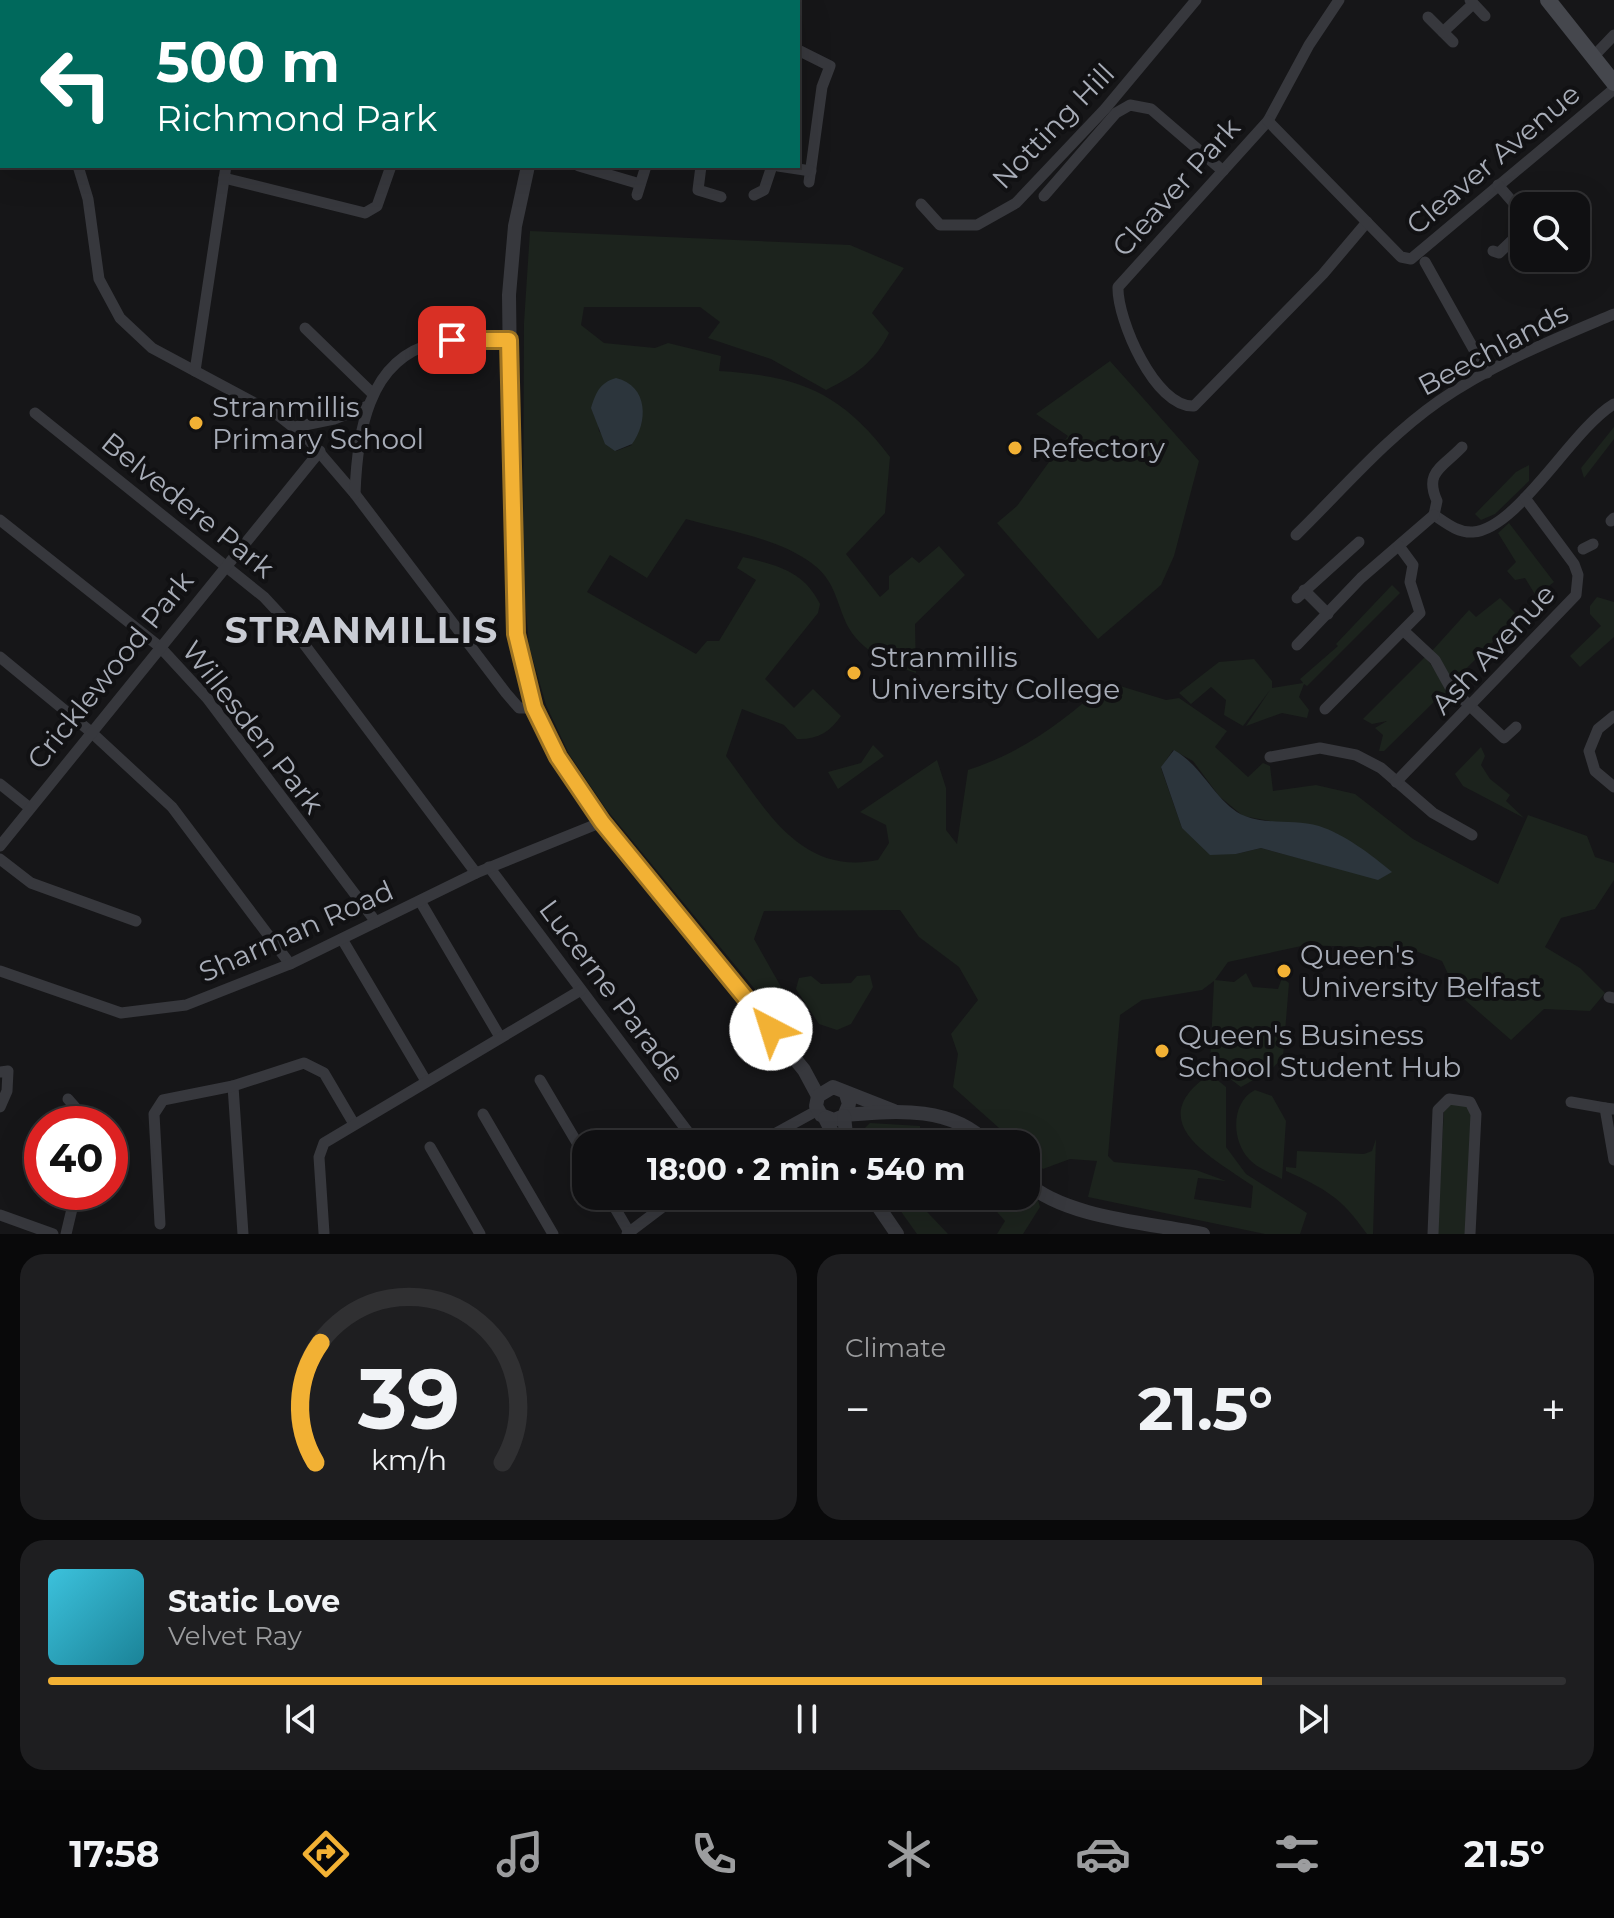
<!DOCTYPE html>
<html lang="en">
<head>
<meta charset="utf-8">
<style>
  body { margin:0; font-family:Montserrat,sans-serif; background:#1e1e20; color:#f1f3f6; height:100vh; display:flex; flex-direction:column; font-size:30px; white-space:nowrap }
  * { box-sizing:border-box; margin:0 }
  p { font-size:26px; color:#9c9d9f }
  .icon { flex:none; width:44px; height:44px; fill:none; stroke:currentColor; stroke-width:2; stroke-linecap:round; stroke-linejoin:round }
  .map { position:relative; height:1234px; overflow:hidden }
  .side { display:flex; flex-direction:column; gap:20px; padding:20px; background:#09090a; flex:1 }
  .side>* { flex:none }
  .hud { position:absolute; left:0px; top:0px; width:800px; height:168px; box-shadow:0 8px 32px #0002,0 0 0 2px #303032; background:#00695c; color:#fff; overflow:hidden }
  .tools { position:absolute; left:1510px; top:192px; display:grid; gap:16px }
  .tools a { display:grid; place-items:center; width:80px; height:80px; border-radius:16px; background:#101012; box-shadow:0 8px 32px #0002,0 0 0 2px #303032; font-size:40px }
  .speed { position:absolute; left:24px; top:1106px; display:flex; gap:16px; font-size:40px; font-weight:700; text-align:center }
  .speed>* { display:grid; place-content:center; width:104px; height:104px; border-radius:50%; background:#101012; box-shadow:0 8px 32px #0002,0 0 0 2px #303032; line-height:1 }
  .speed .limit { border:12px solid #d22; background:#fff; color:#111 }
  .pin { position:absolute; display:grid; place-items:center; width:68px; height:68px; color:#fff; margin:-34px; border-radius:16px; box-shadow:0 4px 12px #0006 }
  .me { position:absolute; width:88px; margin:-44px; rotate:320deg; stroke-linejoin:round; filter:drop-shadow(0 0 6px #0008) }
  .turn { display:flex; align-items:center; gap:28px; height:168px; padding:0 24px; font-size:36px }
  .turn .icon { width:104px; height:104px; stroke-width:2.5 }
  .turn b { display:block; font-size:56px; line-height:68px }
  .big { font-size:60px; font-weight:700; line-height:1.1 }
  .side .card { flex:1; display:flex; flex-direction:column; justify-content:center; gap:12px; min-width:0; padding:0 28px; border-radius:24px; background:#1e1e20 }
  .side .dial { align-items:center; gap:0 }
  .dial svg { height:208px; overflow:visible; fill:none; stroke:#303032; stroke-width:7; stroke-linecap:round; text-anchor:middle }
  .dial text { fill:#f1f3f6; stroke:none }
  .song { display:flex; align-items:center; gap:24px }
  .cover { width:96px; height:96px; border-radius:12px; background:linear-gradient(135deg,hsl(190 70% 55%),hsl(190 70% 35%)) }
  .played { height:8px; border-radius:4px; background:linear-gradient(90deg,#f2b134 80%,#303032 80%) }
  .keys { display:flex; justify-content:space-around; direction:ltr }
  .heat { display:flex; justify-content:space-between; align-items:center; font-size:44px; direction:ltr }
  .side .tiles { flex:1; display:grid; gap:20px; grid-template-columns:1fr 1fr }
  .card:last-child { grid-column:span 2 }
  .trip { position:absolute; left:572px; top:1130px; width:468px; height:80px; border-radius:24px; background:#101012; box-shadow:0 8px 32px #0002,0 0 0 2px #303032; font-weight:700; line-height:80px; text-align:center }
  .tabs { display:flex; height:128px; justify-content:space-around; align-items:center; background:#060607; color:#9c9d9f }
  .tabs .icon { width:56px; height:56px }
  .tabs .selected { color:#f2b134 }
  .tabs b { font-size:36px; color:#f1f3f6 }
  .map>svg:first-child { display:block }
</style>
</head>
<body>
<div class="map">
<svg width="1614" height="1234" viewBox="0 0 1614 1234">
  <rect width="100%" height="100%" fill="#161618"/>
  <g fill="#1c231d" fill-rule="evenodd">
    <path d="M530,231l320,14 54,23 -32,45 17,20c-14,29 -35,43 -63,57l-55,-31 -63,-21 12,-16 -20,-15h-116l-3,18 23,18 51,5 13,-5 53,13 -2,15c80,5 122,21 171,86l-5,56 -39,41 34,43 9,-8v-13l23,-19 7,6 20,-17 26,29 -50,49 1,49c-28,-9 -61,-25 -72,-55 -8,-20 -11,-38 -30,-53 -34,-27 -87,-34 -128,-46l-39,59 -37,-23 -23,37 109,62 11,-13h12l37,-61 -19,-12 6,-11c34,8 61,14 77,47l-2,9 -53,66 29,29 19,-19 28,27c-11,16 -24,24 -44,23l-13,-14 -42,-16 -16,47c40,53 74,120 152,104l11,-17 -3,-18 -26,-13 77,-52 9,28v42l11,14 11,-74c57,-19 95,-48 139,-88l59,18 13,-2 48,33 -12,16 33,30 15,-14 7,3 3,25 43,-6 39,9 58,45 85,45 30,-69 59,21 8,21 19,6v17l-19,29 -34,9 -16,29 35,21 25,25 -15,18 -46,-2 -33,31 -54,-47 -15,-32 -32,-12 -104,-4 -78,17 -13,18 19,2 12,-9 7,14 25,2 4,-11 7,5 -6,74 -12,13 -30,17 -31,-23 4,-83 -12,9 -60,10 -22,15 -12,141 6,6 82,8 30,11 -28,-3 -4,21 57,9 2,-22c-41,-29 -113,-64 -43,-112l16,13v60l20,27 61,39 -7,21h-35l-177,-37 9,-36 -27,-2 -27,10 -17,-17v-8h-9l-64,-57 5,-33 -7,-20 27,-34 -19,-33 -40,-30 -19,-27 -136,1 -10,28 56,99 -4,13 -200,-242 -37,-55 -23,-49 -17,-59 -6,-69 1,-254zM597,418l35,27 -16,6 -17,-20zM1173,750l20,11 26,35 24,20 27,5 108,58 -117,-31 -25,6 -54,-26 -21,-60z"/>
    <polygon points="1110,361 1199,461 1174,556 1161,585 1098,639 997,523 1017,506 1068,436 1036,414"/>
    <polygon points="1614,427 1614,439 1584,478 1581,468"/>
    <polygon points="1529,465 1529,481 1495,514 1481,520 1475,514 1516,472"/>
    <polygon points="1509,523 1554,582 1536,596 1525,578 1515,580 1507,571 1516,562 1498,533"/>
    <polygon points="1392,585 1400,593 1307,686 1304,684 1299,697 1309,710 1307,718 1282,713 1246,726 1270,690 1243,726 1224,715 1226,700 1211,687 1191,704 1179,693 1219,662 1254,659 1272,681 1272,688 1303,683 1300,679 1338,646 1336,644"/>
    <polygon points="1597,597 1614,602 1614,637 1580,667 1570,656 1601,626 1590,614 1590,606"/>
    <polygon points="1500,598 1518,616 1457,678 1463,684 1459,688 1432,651 1469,610 1476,617"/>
    <path d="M1425,657c13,15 18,31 33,45l-3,3 -13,-11 -58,57h-5l4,-16 -8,-7 12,-7 -15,3 -9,-5z"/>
    <polygon points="873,745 884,756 838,789 828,772 861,763"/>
    <polygon points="1481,747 1485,756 1481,765 1490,779 1510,795 1506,801 1524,818 1463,786 1455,774"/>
    <polygon points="870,975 873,987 851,1024 837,1030 819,1024 796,989 799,978 811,976 821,984 851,983 857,976"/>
    <path d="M1255,1090l17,6 14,25 -4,58c-11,-6 -25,-11 -33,-20 -18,-19 -18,-57 6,-69z"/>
    <polygon points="1449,1104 1468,1104 1472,1111 1467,1234 1437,1234 1444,1111"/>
    <polygon points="870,1123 920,1126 920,1140 907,1144 858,1144 859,1134"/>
    <path d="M1376,1139l-3,95h-6c-26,-37 -41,-45 -81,-63v-4l10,1 1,-17 67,3 8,-3z"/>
    <polygon points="1026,1192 1038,1200 1040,1207 1023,1234 997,1234 1005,1221 983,1196 1026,1196"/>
    <polygon points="890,1196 912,1196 948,1234 917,1234"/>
  </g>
  <g fill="#2c353c">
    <path d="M616,378c33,8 32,45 16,66l-17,7 -10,-7 -14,-36c5,-15 8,-25 25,-30z"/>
    <path d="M1174,750c30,17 43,55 71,66 23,9 50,3 74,10 25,8 53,29 73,46l-14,8 -117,-32 -25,6 -26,1 -28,-27 -21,-61z"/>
  </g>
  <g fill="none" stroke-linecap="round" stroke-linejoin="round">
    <g stroke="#37383d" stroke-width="11">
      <polyline points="151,0 153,2"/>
      <polyline points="379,0 386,2"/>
      <polyline points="693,0 694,2"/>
      <path d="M1339,0l-30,45 -41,76 -150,166c-1,32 37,121 76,119l129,-132 44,-52"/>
      <polyline points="1470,0 1485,16"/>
      <polyline points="440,2 441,0"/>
      <polyline points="640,2 640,0"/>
      <polyline points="735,2 735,0"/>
      <polyline points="1428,17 1453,42"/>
      <polyline points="1443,32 1473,4"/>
      <polyline points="798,50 830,66 822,87 809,182"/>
      <polyline points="1594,56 1614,35"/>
      <polyline points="0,58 2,60"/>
      <polyline points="1268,121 1401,257 1411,259 1614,89"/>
      <polyline points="78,166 88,199 99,279 120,318 152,348 279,416 307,438 355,494 506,693 519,708 534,708"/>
      <polyline points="579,166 640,184"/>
      <polyline points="701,166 698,190 721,197"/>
      <polyline points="778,166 811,171"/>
      <polyline points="224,178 365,213 377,206 391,166"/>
      <polyline points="1498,185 1524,215"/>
      <polyline points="637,195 646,166"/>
      <polyline points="754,195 764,190 772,166"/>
      <polyline points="1044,196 1116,113 1130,105 1151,109 1223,171"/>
      <polyline points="921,204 940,225 977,225 1016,203 1105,109 1196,0"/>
      <polyline points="1547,206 1549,206"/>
      <polyline points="1576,235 1578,237"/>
      <polyline points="1493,251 1499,253 1524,229"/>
      <polyline points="1425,262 1487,373"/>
      <polyline points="305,328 373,394"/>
      <polyline points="195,371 226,166"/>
      <polyline points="35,413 264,597 289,624 476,873"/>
      <polyline points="295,427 334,419 368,406"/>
      <path d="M355,494c2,-59 12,-135 80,-151 24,-6 50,-3 74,-3"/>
      <path d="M1434,515c12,8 24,18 39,17 45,-3 99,-103 141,-128"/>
      <path d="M1434,515l3,-14c-13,-29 5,-33 25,-54"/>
      <polyline points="0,520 160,647 207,698 376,922"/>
      <polyline points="1611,521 1614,518"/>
      <path d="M1296,535c46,-45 90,-97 143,-134 53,-37 116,-62 175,-87"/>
      <polyline points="1583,549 1593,544"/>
      <polyline points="1304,590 1328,614"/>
      <polyline points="1297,598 1359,542"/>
      <polyline points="1405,632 1435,660 1450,687 1504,738 1516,727"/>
      <polyline points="1297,645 1361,578 1434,515"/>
      <polyline points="0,657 91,732 172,807 290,964"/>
      <polyline points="1325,709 1420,613 1410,582 1413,565 1399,546"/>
      <polyline points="1614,716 1598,729 1589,751 1595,771 1614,787"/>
      <polyline points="1270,757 1320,748 1356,755 1381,768 1433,813 1472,835"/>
      <polyline points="1396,782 1576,595 1578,575 1574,564 1525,498"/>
      <polyline points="0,784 30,808"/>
      <polyline points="0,846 320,451"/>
      <polyline points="0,859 31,883 136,921"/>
      <polyline points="489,867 697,1144"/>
      <polyline points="420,901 500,1037"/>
      <polyline points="342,939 426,1081"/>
      <polyline points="0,971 121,1013 186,1005 290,964 476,873 602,822"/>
      <polyline points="1609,997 1614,998"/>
      <polyline points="0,1072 8,1071 7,1091 0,1107"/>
      <polyline points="540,1080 586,1158"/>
      <polyline points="233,1086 243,1234"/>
      <polyline points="68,1099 75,1107 75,1124"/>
      <polyline points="1571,1102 1605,1108"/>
      <polyline points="1614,1109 1605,1108 1614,1160"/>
      <polyline points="483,1114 553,1234"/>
      <polyline points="58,1122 75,1124"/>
      <polyline points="756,1144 818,1110"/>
      <polyline points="430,1147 480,1234"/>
      <polyline points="608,1196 629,1232"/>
      <polyline points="0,1215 53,1234"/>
      <polyline points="160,1224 154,1114 163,1100 233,1086 304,1063 324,1073 354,1124"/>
      <polyline points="324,1233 319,1157 324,1143 581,990"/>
      <polyline points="66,1234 76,1192"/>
      <polyline points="627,1234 677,1196"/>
      <polyline points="1433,1234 1438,1110 1449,1099 1470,1102 1476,1114 1470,1234"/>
    </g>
    <g stroke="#37383d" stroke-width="14">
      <polyline points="581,2 581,0"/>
      <polyline points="528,166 515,226 509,295 513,602 524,673 534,708 558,757 602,822 804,1070 818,1096"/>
      <polyline points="846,1094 849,1104 844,1116 834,1120 821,1115 816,1106 818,1096 833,1087 894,1111"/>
      <path d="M845,1115c50,-4 106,-10 143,29"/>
      <polyline points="844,1116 847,1144"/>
      <polyline points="825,1118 838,1144"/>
      <path d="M1026,1182c39,36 125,41 177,52"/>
      <polyline points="871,1196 897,1234"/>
    </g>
    <polyline stroke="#45474d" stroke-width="16" points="1548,0 1614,83"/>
  </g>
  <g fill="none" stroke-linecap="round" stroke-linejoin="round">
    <g stroke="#9d7322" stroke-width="20">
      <polyline id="route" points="452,340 509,340 516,634 534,708 558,757 602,822 771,1029"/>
    </g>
    <use href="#route" stroke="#f2b134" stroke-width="14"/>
  </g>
  <g fill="#f2b134" stroke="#111113" stroke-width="3">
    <circle cx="196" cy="423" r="8"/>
    <circle cx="1015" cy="448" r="8"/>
    <circle cx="854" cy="673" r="8"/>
    <circle cx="1284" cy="971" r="8"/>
    <circle cx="1162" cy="1051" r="8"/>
  </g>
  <g text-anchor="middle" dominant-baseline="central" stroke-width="8" stroke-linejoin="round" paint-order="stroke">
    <g font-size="28" fill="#a8adb8" stroke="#111113">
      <text transform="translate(1053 126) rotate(-46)">Notting Hill</text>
      <text transform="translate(1493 159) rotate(-40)">Cleaver Avenue</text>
      <text transform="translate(1176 187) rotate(-48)">Cleaver Park</text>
      <text transform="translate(1493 349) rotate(-28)">Beechlands</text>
      <text transform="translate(188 505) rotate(39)">Belvedere Park</text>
      <text transform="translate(1493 649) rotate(-47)">Ash Avenue</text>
      <text transform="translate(110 670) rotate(-51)">Cricklewood Park</text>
      <text transform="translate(253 727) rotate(52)">Willesden Park</text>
      <text transform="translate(296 931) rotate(-24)">Sharman Road</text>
      <text transform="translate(612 991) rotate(53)">Lucerne Parade</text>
    </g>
    <g font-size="28" fill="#a8adb8" stroke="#111113" text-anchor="start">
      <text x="212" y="407">Stranmillis<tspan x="212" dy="32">Primary School</tspan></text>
      <text x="1031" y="448">Refectory</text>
      <text x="870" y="657">Stranmillis<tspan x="870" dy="32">University College</tspan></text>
      <text x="1300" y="955">Queen's<tspan x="1300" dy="32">University Belfast</tspan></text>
      <text x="1178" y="1035">Queen's Business<tspan x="1178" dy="32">School Student Hub</tspan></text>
    </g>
    <g font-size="36" font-weight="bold" letter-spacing="2" fill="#c9ccd4" stroke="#111113">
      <text x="362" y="630">STRANMILLIS</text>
    </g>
  </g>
</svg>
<div class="tools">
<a><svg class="icon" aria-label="search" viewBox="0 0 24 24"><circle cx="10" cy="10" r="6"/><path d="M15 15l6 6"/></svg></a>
</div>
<div class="speed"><div class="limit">40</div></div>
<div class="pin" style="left:452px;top:340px;background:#d93025"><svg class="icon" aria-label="arrive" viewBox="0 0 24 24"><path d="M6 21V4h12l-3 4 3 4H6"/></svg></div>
<svg class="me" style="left:771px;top:1029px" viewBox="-20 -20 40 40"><circle r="19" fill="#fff"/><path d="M0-13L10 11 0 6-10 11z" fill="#f2b134"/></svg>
<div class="trip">18:00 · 2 min · 540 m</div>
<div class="hud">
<div class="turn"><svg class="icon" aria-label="left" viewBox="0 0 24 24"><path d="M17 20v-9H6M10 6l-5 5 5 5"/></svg><div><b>500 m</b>Richmond Park</div></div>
</div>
</div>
<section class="side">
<div class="tiles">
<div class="card dial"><svg viewBox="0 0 100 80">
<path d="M14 69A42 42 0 1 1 86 69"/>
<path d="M14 69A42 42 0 0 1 16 23" stroke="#f2b134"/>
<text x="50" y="56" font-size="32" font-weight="700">39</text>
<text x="50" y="72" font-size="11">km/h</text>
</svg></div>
<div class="card"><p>Climate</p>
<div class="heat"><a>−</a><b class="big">21.5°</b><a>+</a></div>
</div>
<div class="card">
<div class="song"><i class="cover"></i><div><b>Static Love</b><p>Velvet Ray</p></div></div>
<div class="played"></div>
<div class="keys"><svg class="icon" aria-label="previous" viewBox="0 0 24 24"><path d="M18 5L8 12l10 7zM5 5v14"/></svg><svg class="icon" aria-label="pause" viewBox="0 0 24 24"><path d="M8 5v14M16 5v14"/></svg><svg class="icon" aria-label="next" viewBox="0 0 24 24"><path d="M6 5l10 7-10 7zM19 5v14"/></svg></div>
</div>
</div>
</section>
<nav class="tabs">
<b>17:58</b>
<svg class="icon selected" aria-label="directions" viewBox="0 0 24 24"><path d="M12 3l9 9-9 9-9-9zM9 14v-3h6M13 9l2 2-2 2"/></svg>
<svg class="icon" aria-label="music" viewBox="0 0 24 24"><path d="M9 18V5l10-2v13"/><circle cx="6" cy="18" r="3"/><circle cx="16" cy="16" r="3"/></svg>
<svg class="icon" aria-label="phone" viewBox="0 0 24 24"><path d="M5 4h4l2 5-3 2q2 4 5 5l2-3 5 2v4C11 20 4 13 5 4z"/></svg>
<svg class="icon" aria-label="climate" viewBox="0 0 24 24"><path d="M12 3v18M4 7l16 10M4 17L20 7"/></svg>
<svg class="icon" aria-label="car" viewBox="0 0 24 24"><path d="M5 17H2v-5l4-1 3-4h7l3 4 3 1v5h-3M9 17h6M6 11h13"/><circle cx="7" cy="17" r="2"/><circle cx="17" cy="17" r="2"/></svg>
<svg class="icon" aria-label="filters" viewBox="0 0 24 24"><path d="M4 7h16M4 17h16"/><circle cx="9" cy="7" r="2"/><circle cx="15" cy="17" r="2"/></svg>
<b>21.5°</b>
</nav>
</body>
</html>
